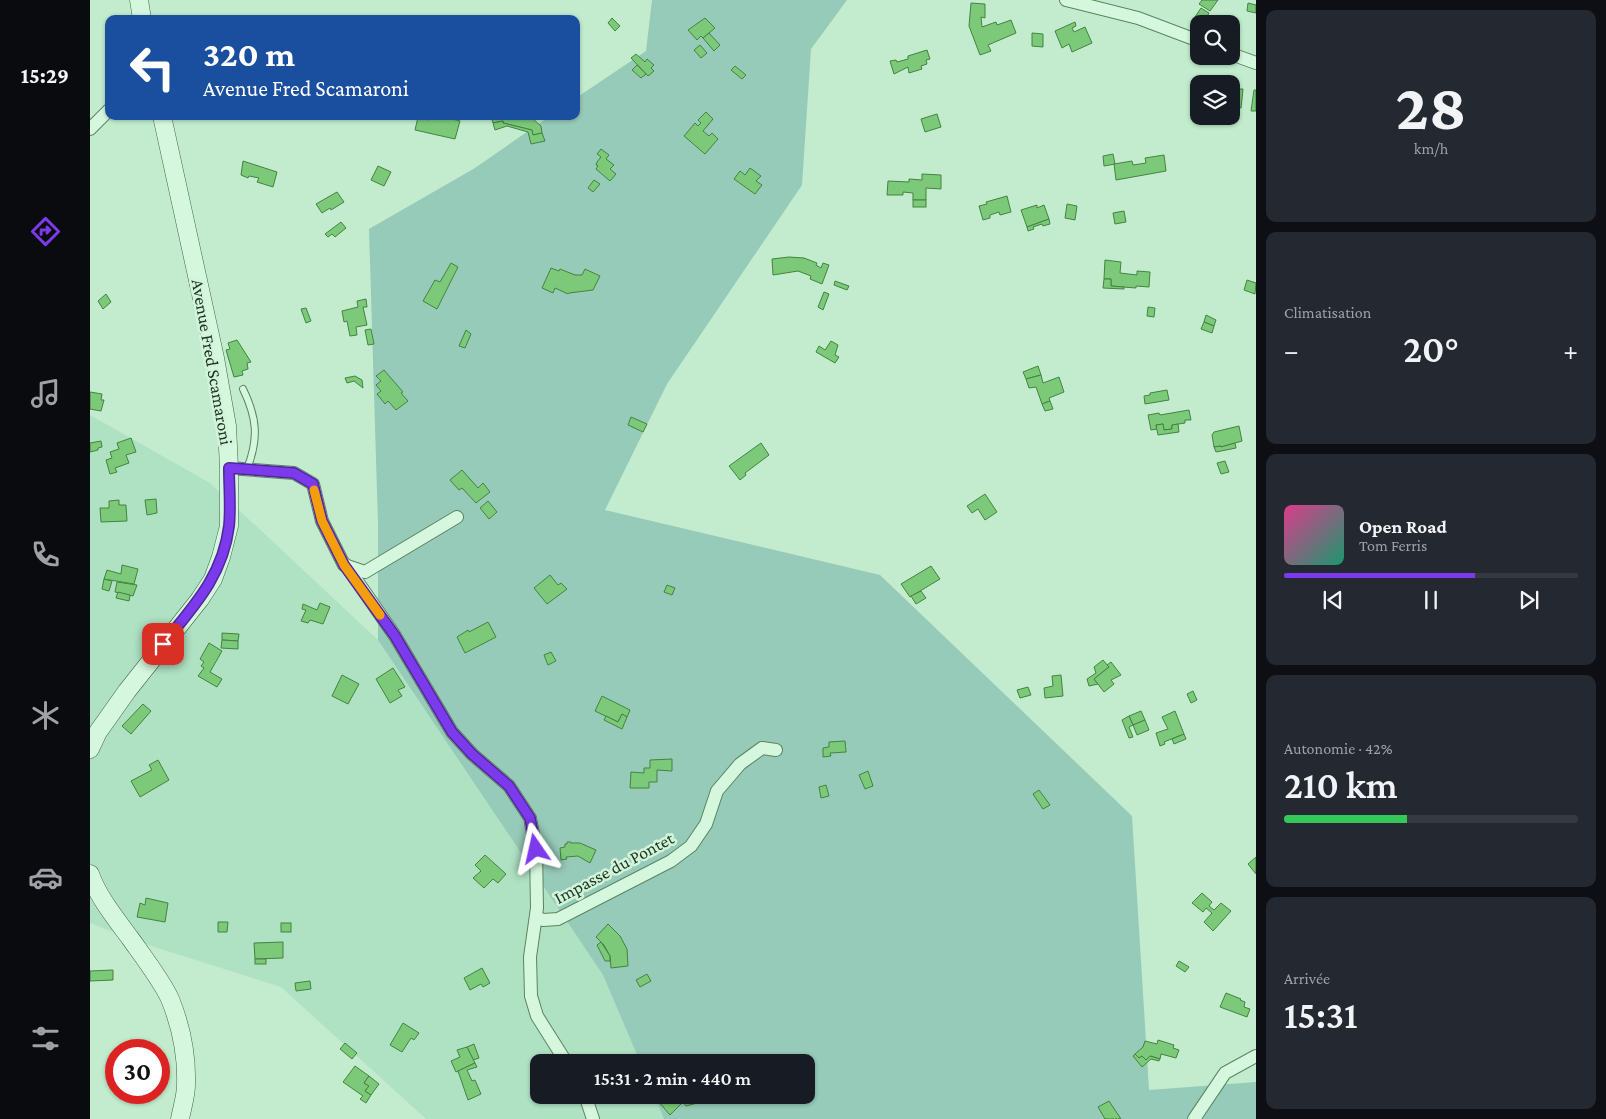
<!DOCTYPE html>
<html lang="fr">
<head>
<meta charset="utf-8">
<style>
  body { margin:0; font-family:"Crimson Pro",serif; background:#242831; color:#f1f3f6; height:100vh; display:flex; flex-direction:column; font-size:19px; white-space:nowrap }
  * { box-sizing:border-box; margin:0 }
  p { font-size:16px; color:#9ea1a6 }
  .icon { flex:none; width:28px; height:28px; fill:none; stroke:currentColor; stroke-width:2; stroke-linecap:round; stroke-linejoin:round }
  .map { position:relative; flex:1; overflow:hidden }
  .drawer { display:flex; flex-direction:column; gap:10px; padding:10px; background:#0d0f14; width:350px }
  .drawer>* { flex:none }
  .hud { position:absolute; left:15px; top:15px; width:475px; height:105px; border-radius:10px; box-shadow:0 1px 4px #0004; background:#1a4fa0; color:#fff; overflow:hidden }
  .buttons { position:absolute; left:1100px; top:15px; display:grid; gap:10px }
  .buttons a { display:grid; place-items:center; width:50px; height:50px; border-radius:10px; background:#171b24; box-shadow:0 1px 4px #0004; font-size:25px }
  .speed { position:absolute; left:15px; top:1039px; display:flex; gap:10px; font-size:25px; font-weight:700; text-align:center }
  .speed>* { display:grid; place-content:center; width:65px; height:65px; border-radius:50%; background:#171b24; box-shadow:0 1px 4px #0004; line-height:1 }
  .speed .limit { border:8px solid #d22; background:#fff; color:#111 }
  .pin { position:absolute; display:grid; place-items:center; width:42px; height:42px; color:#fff; margin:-21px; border-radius:10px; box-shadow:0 2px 8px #0006 }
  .me { position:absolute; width:55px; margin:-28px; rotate:349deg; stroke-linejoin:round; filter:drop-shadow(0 0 4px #0008) }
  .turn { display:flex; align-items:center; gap:18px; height:105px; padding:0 15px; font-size:22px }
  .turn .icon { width:65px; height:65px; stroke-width:2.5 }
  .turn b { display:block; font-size:35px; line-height:42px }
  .big { font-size:38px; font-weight:600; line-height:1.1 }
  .drawer .widget { flex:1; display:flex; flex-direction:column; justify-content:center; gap:8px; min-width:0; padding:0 18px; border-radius:10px; background:#242831 }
  .drawer .dial { align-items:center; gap:0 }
  .dial b { font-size:65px; line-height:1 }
  .song { display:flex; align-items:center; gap:15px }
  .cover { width:60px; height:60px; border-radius:8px; background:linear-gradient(135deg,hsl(330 70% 55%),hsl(160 70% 35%)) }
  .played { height:5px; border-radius:2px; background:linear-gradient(90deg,#7c3aed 65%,#363941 65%) }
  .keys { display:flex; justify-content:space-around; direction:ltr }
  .heat { display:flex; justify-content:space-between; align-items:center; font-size:28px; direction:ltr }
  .charge { height:8px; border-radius:4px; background:linear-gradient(90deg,#34c759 42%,#363941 0) }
  .trip { position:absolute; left:440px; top:1054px; width:285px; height:50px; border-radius:10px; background:#171b24; box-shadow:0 1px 4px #0004; font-weight:600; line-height:50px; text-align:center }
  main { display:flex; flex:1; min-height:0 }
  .tabs { display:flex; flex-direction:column; width:90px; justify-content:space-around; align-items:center; background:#090b0e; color:#9ea1a6 }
  .tabs .icon { width:35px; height:35px }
  .tabs .selected { color:#7c3aed }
  .tabs b { font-size:22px; color:#f1f3f6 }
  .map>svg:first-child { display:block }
</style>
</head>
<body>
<main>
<nav class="tabs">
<b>15:29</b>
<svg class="icon selected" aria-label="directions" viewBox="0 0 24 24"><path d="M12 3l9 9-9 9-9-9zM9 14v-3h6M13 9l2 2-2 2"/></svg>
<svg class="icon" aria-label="music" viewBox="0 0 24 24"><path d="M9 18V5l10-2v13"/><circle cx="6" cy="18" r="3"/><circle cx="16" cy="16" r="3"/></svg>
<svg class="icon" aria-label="phone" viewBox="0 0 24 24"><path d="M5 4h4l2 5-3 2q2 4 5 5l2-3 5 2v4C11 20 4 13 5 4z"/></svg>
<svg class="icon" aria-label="climate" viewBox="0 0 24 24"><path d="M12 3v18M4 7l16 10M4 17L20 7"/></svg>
<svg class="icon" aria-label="car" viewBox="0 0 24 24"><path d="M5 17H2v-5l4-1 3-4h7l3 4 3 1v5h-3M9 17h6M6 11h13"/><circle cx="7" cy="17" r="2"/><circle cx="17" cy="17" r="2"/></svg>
<svg class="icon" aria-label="filters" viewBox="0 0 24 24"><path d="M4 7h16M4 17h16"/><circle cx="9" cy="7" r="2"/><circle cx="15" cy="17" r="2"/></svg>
</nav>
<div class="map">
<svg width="1166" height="1119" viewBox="0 0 1166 1119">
  <rect width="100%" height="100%" fill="#c2eccd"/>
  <polygon fill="#afe1c3" points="0,415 120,483 288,640 513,975 550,1062 449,1062 449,1095 564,1095 574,1119 336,1119 191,987 52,943 0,923"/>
  <polygon fill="#96cab9" points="562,0 757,0 721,49 712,185 577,384 515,510 790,575 1042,816 1059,1090 1166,1082 1166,1119 574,1119 564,1095 716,1095 716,1062 550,1062 513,975 288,640 288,524 279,229 385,168 460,116 486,116 486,98 556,51"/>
  <g fill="#7bc979" stroke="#448341">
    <polygon points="1112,0 1128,0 1120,11 1109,4"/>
    <polygon points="881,3 895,4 895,18 891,17 892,27 906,22 907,25 921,20 926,33 898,45 901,51 890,55 879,26"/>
    <polygon points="1158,3 1166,5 1166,13 1157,11"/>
    <polygon points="1111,8 1119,13 1114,22 1105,17"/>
    <polygon points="522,18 530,26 525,31 518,23"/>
    <polygon points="615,18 625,28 613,38 611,36 607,40 598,30"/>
    <polygon points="985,22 986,26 982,28 984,32 995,27 1002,43 982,52 979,44 972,48 965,31"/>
    <polygon points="619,33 630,45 624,51 613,38"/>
    <polygon points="942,33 953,34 953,47 942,46"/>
    <polygon points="610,45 617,53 611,58 604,50"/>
    <polygon points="837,50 840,59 836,60 837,64 831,66 832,69 819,73 818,67 804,74 800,61 806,60 807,62 818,59 818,56"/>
    <polygon points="546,54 555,62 557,59 564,65 561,68 564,71 558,76 541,58"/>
    <polygon points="547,65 556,74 551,78 542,70"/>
    <polygon points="645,66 656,75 652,79 641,70"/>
    <polygon points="1141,89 1153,89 1151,108 1141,107"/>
    <polygon points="1164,90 1166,90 1166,111 1161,111"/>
    <polygon points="616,112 623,119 613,131 619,136 622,133 628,139 615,154 594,136 605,123 608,126 611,123 608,120"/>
    <polygon points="847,114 851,127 835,132 831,119"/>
    <polygon points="339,116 351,116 370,121 365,139 325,130 328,117 338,120"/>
    <polygon points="401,116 444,116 443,119 451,126 452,133 443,135 442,130 413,123 413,121 403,123"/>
    <polygon points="413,121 413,123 442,130 443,135 452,133 455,141 441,144 438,132 417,126 405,130 403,123"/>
    <polygon points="511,149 519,155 516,159 524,165 520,169 526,174 520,181 506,169 508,166 506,165 507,162 511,157 507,154"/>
    <polygon points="1023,154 1025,164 1014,166 1013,156"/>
    <polygon points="1074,155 1076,171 1026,180 1024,164 1042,161 1043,165 1056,163 1055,158"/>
    <polygon points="153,161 187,172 183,187 167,182 169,178 159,176 158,178 151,175"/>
    <polygon points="288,166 301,172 294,186 281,180"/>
    <polygon points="660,168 671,176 666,181 672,185 665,194 644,179 650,171 655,175"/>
    <polygon points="832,174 851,175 851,189 836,188 836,200 823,200 823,193 813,192 813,195 797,195 798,181 819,182 819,179 832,180"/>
    <polygon points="504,180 510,184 503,192 498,188"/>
    <polygon points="247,192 254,202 241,210 240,208 232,213 226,204"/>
    <polygon points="917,196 921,212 910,215 909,212 900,215 900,218 893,220 889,206 897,204 896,202"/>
    <rect x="823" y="200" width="13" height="7"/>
    <polygon points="977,204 987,206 985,220 975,218"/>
    <polygon points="947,205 947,208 954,205 959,219 937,227 931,210"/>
    <polygon points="1034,211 1036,222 1025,224 1023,213"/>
    <polygon points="959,219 960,224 953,226 952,224 943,227 944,229 938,231 937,227"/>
    <polygon points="251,222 256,228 245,237 242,234 238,237 235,234"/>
    <polygon points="699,257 714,258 727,263 726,265 731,268 733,263 739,265 732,284 720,279 721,276 708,271 683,275 682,259"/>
    <polygon points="1015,260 1031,262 1030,273 1047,275 1047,271 1060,272 1059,287 1046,286 1046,288 1021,286 1021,279 1014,279"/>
    <polygon points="361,263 368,267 347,309 333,301 345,280 350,282"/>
    <polygon points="461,268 469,271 470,269 485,275 492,275 495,269 510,276 503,290 479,293 478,294 465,288 463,293 452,288"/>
    <polygon points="1014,279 1021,279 1021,286 1034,287 1034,289 1013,288"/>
    <polygon points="1157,280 1166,283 1165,294 1154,290"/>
    <polygon points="745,281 759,286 757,290 744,285"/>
    <polygon points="734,292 739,294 733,310 728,307"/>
    <polygon points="16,294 21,302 13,309 8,301"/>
    <polygon points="276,299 277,307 273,307 277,325 266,327 267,335 260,336 257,321 254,322 252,311 268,307 267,301"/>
    <polygon points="1058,307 1065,308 1064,317 1057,316"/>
    <polygon points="216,308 221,321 216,323 211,309"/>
    <polygon points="1116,315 1126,320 1124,326 1114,322"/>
    <polygon points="1114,322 1124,326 1122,333 1111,329"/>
    <polygon points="281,329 284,344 278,345 275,330"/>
    <polygon points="376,330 381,334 375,348 369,346"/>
    <polygon points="147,340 161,362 157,363 158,369 152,371 153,375 144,377 136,350 140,349 138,343"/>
    <polygon points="741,341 748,345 745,355 749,357 745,363 726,352 729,346 735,350"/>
    <polygon points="948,366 951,375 936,379 933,372"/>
    <polygon points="294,370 313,392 311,393 318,401 306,410 298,401 295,404 287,394 291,391 286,385 291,381 286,376"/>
    <polygon points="951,375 953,383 969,377 974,392 959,398 960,401 952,404 946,387 939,388 936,379"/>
    <polygon points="265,376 272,380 273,388 264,381 257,383 255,378"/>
    <polygon points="1077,390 1079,400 1055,404 1054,396 1060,395 1060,393"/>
    <polygon points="0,392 12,394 11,400 14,400 11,411 0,409"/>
    <polygon points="960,401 963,409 955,411 952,404"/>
    <polygon points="1099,410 1101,420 1095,420 1095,423 1082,425 1082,429 1074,430 1073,424 1066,425 1067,429 1061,430 1058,415 1069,413 1070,415"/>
    <polygon points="541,417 557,424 553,432 538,425"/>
    <polygon points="1073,424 1074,430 1082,429 1082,425 1088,424 1089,432 1068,435 1066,425"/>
    <polygon points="1149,426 1152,441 1131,447 1131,446 1124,447 1122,435 1124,432"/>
    <polygon points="41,438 46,452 36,455 39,463 25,468 27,472 20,474 16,460 22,458 20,452 29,449 27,443"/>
    <polygon points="11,441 12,447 8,448 8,450 0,452 0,443"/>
    <polygon points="671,443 679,455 655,473 656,475 650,480 639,466"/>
    <polygon points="1145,443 1146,448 1126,452 1124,447 1131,446 1131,447"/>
    <polygon points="1135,461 1139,472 1131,474 1127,463"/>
    <polygon points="372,470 388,488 393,483 400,492 386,503 372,488 369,490 360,480"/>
    <polygon points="895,494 907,512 895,520 888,509 882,513 877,506"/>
    <polygon points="66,499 67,513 57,515 55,500"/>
    <polygon points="29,500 29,505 36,505 37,521 11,522 10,508 19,508 19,501"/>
    <polygon points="398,501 407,512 399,519 390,508"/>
    <polygon points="32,565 48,569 44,584 14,579 17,570 31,574"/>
    <polygon points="841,566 850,579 820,597 811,584"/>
    <polygon points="460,575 468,585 471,583 477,589 457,604 444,588"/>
    <polygon points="14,579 22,581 19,591 12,589"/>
    <polygon points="27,582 47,585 43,596 25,592"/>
    <polygon points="577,585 585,588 582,595 574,592"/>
    <polygon points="831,591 836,598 826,604 821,596"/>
    <polygon points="28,592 40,595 39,601 26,598"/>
    <polygon points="230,603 240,607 233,624 220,620 218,623 211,621 216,610 212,609 213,604 227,610"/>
    <polygon points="398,622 406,637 375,653 367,637 378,630 379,632"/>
    <polygon points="132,633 149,634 148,641 132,640"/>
    <polygon points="132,640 148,641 148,649 131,648"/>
    <polygon points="119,643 132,651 120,672 132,679 127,687 108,676 114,668 111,666 114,662 110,659"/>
    <polygon points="461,652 466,661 458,665 454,655"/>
    <polygon points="1013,660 1019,667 1004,679 1008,684 999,686 997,679 1006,673 1004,667"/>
    <polygon points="1021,662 1031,675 1021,680 1024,684 1014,692 1004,679 1019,667 1017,665"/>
    <polygon points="303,668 315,687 308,690 312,696 300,703 286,679"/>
    <polygon points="252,675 269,684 258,704 242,696"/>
    <polygon points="971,675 973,696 955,698 954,688 963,686 962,676"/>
    <polygon points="938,687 941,695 930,698 927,690"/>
    <polygon points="1103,691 1107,700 1101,703 1097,694"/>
    <polygon points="512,696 540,710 537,717 532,714 528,722 505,711"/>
    <polygon points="53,704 61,711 41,734 32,726"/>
    <polygon points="1051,711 1055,720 1043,725 1039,716"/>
    <polygon points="1085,711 1094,734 1074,742 1075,744 1070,746 1066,733 1078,729 1072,717"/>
    <polygon points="532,714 537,717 532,729 514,720 516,716 528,722"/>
    <polygon points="1039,716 1043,725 1039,727 1043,737 1039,738 1032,720"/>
    <polygon points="1055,720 1059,730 1047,735 1043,725"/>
    <polygon points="1094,734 1096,739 1084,744 1082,739"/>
    <polygon points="755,741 756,752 740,753 741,756 733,757 733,748 739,747 739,742"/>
    <polygon points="582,759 582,771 567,770 567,782 559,782 559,788 540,788 541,772 554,773 554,768 560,768 560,760"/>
    <polygon points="68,760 79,780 50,797 41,781 62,770 59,765"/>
    <polygon points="778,771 783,786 775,789 769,775"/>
    <polygon points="736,785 739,796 731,798 729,787"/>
    <polygon points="949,790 960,805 953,809 943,794"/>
    <polygon points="477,842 481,842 481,843 490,843 506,850 500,863 488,856 476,857 477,859 471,860 470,848 475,847 475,844 477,844"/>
    <polygon points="395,855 416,874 408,883 403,879 394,888 383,878 391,871 385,865"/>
    <polygon points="1166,857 1166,874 1158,864"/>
    <polygon points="1112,893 1122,902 1119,906 1124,910 1131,903 1141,911 1123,931 1114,922 1122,913 1116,908 1113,912 1102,903"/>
    <polygon points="56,898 78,903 75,922 47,917 50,903 55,905"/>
    <polygon points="128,922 138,922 137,932 128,932"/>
    <rect x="191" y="923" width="10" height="9"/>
    <polygon points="518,924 530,936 537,949 538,966 521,968 520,956 514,945 506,937"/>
    <polygon points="193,942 193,958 165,959 164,943"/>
    <polygon points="511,942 520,956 520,961 515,961 507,945"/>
    <rect x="165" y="959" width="11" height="5"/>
    <polygon points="1089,961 1099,967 1095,972 1086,966"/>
    <polygon points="392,968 400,983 393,987 391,984 380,990 374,978"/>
    <polygon points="23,970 23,980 0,981 0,971"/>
    <polygon points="557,974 561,981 550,987 546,980"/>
    <polygon points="220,981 221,989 206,991 205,983"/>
    <polygon points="1136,993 1151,999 1150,1000 1155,1002 1154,1007 1160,1009 1157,1017 1130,1007"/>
    <polygon points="313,1023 329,1033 324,1040 321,1038 312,1052 300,1045"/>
    <polygon points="1068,1040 1084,1045 1083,1048 1089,1050 1086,1058 1071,1054 1070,1059 1060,1056 1056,1060 1052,1056 1049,1058 1045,1054 1053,1047 1055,1041 1067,1044"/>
    <polygon points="255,1043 267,1053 262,1059 250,1049"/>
    <polygon points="384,1044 389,1058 383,1060 377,1047"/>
    <polygon points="377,1047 385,1063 366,1072 361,1061 370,1057 367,1050"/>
    <polygon points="1045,1054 1049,1058 1052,1056 1056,1060 1060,1056 1070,1059 1069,1061 1061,1059 1052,1067 1043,1056"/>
    <polygon points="385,1063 387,1067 377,1070 382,1081 385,1080 391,1094 378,1100 368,1071"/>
    <polygon points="265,1066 279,1076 274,1083 279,1086 275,1091 281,1095 276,1103 270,1099 273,1096 253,1082"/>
    <polygon points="279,1076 289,1084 281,1095 275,1091 279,1086 274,1083"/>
    <polygon points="563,1095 604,1095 607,1103 596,1106 593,1102 580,1115"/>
    <polygon points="1019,1101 1031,1119 1015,1119 1008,1107"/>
  </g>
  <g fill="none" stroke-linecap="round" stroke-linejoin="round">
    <g stroke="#5a855e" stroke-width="8">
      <path id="service" d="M153,389c14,29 16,49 4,80"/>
    </g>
    <g stroke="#5a855e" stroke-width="14">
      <g id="minor">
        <polyline points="976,0 1048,18 1109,41"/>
        <polyline points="1141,54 1166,63"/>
        <polyline points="0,129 19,110"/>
        <polyline points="139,468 204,473 223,484 232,521 254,565 275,572 367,517"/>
        <polyline points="256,565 305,636 362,732 382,754 419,786 440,818 446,849 447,908 440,957 441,996 447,1016 476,1062"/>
        <polyline points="446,917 453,920 468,919 581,861 601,846 616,824 627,791 650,764 672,748 686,750"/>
        <polyline points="495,1095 503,1119"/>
        <polyline points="1104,1119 1135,1073 1166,1056"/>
      </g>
    </g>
    <g stroke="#3d6740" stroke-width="19">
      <g id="secondary">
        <polyline points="49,0 52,19"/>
        <polyline points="0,749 8,732 37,691 110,599 123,579 131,557 139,526 139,468 137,426 125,358 72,116"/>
        <path d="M0,874c8,23 26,45 40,64 12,17 32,43 40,61 11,27 17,57 16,86 0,11 -4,23 -6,34"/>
      </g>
    </g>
    <use href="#service" stroke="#d5f7de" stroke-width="6"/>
    <use href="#minor" stroke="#d5f7de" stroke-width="12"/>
    <use href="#secondary" stroke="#d5f7de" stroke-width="18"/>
  </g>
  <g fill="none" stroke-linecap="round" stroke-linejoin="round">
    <g stroke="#51269a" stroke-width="12">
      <path id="route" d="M73,644c30,-37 60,-68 66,-118 2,-19 0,-39 0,-58l65,5 19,11 9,37 22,44 51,71 57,96 20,22 37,32 21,32 6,31"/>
    </g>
    <use href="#route" stroke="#7c3aed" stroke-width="9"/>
    <polyline stroke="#f59e0b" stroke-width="9" points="224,490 232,521 254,565 290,615"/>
  </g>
  <g text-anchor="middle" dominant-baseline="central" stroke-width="5" stroke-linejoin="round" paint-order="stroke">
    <g font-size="18" fill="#1e351f" stroke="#d1f4da">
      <text transform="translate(122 362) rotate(80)">Avenue Fred Scamaroni</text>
      <text transform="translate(524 868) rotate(-28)">Impasse du Pontet</text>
    </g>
  </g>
</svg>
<div class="buttons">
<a><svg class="icon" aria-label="search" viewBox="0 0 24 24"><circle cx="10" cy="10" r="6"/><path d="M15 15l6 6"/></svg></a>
<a><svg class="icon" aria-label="layers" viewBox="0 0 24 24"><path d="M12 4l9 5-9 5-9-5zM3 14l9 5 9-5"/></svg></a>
</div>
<div class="speed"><div class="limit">30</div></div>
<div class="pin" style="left:73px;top:644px;background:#d93025"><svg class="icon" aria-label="arrive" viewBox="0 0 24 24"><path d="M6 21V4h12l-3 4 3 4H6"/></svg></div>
<svg class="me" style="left:446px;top:849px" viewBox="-20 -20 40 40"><path d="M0-17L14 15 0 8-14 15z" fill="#7c3aed" stroke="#fff" stroke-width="4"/></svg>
<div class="trip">15:31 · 2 min · 440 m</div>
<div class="hud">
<div class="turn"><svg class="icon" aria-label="left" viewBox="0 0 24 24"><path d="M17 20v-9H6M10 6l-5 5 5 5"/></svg><div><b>320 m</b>Avenue Fred Scamaroni</div></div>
</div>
</div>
<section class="drawer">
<div class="widget dial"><b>28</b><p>km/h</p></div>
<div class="widget"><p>Climatisation</p>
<div class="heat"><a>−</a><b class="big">20°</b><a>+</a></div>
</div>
<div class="widget">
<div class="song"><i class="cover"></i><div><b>Open Road</b><p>Tom Ferris</p></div></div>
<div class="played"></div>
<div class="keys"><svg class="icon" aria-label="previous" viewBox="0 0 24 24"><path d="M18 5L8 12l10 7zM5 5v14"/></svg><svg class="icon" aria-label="pause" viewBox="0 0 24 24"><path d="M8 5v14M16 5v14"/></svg><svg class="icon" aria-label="next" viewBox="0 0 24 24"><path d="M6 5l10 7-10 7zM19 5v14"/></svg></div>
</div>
<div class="widget"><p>Autonomie · 42%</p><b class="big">210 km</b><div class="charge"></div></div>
<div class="widget"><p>Arrivée</p><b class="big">15:31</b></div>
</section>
</main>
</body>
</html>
